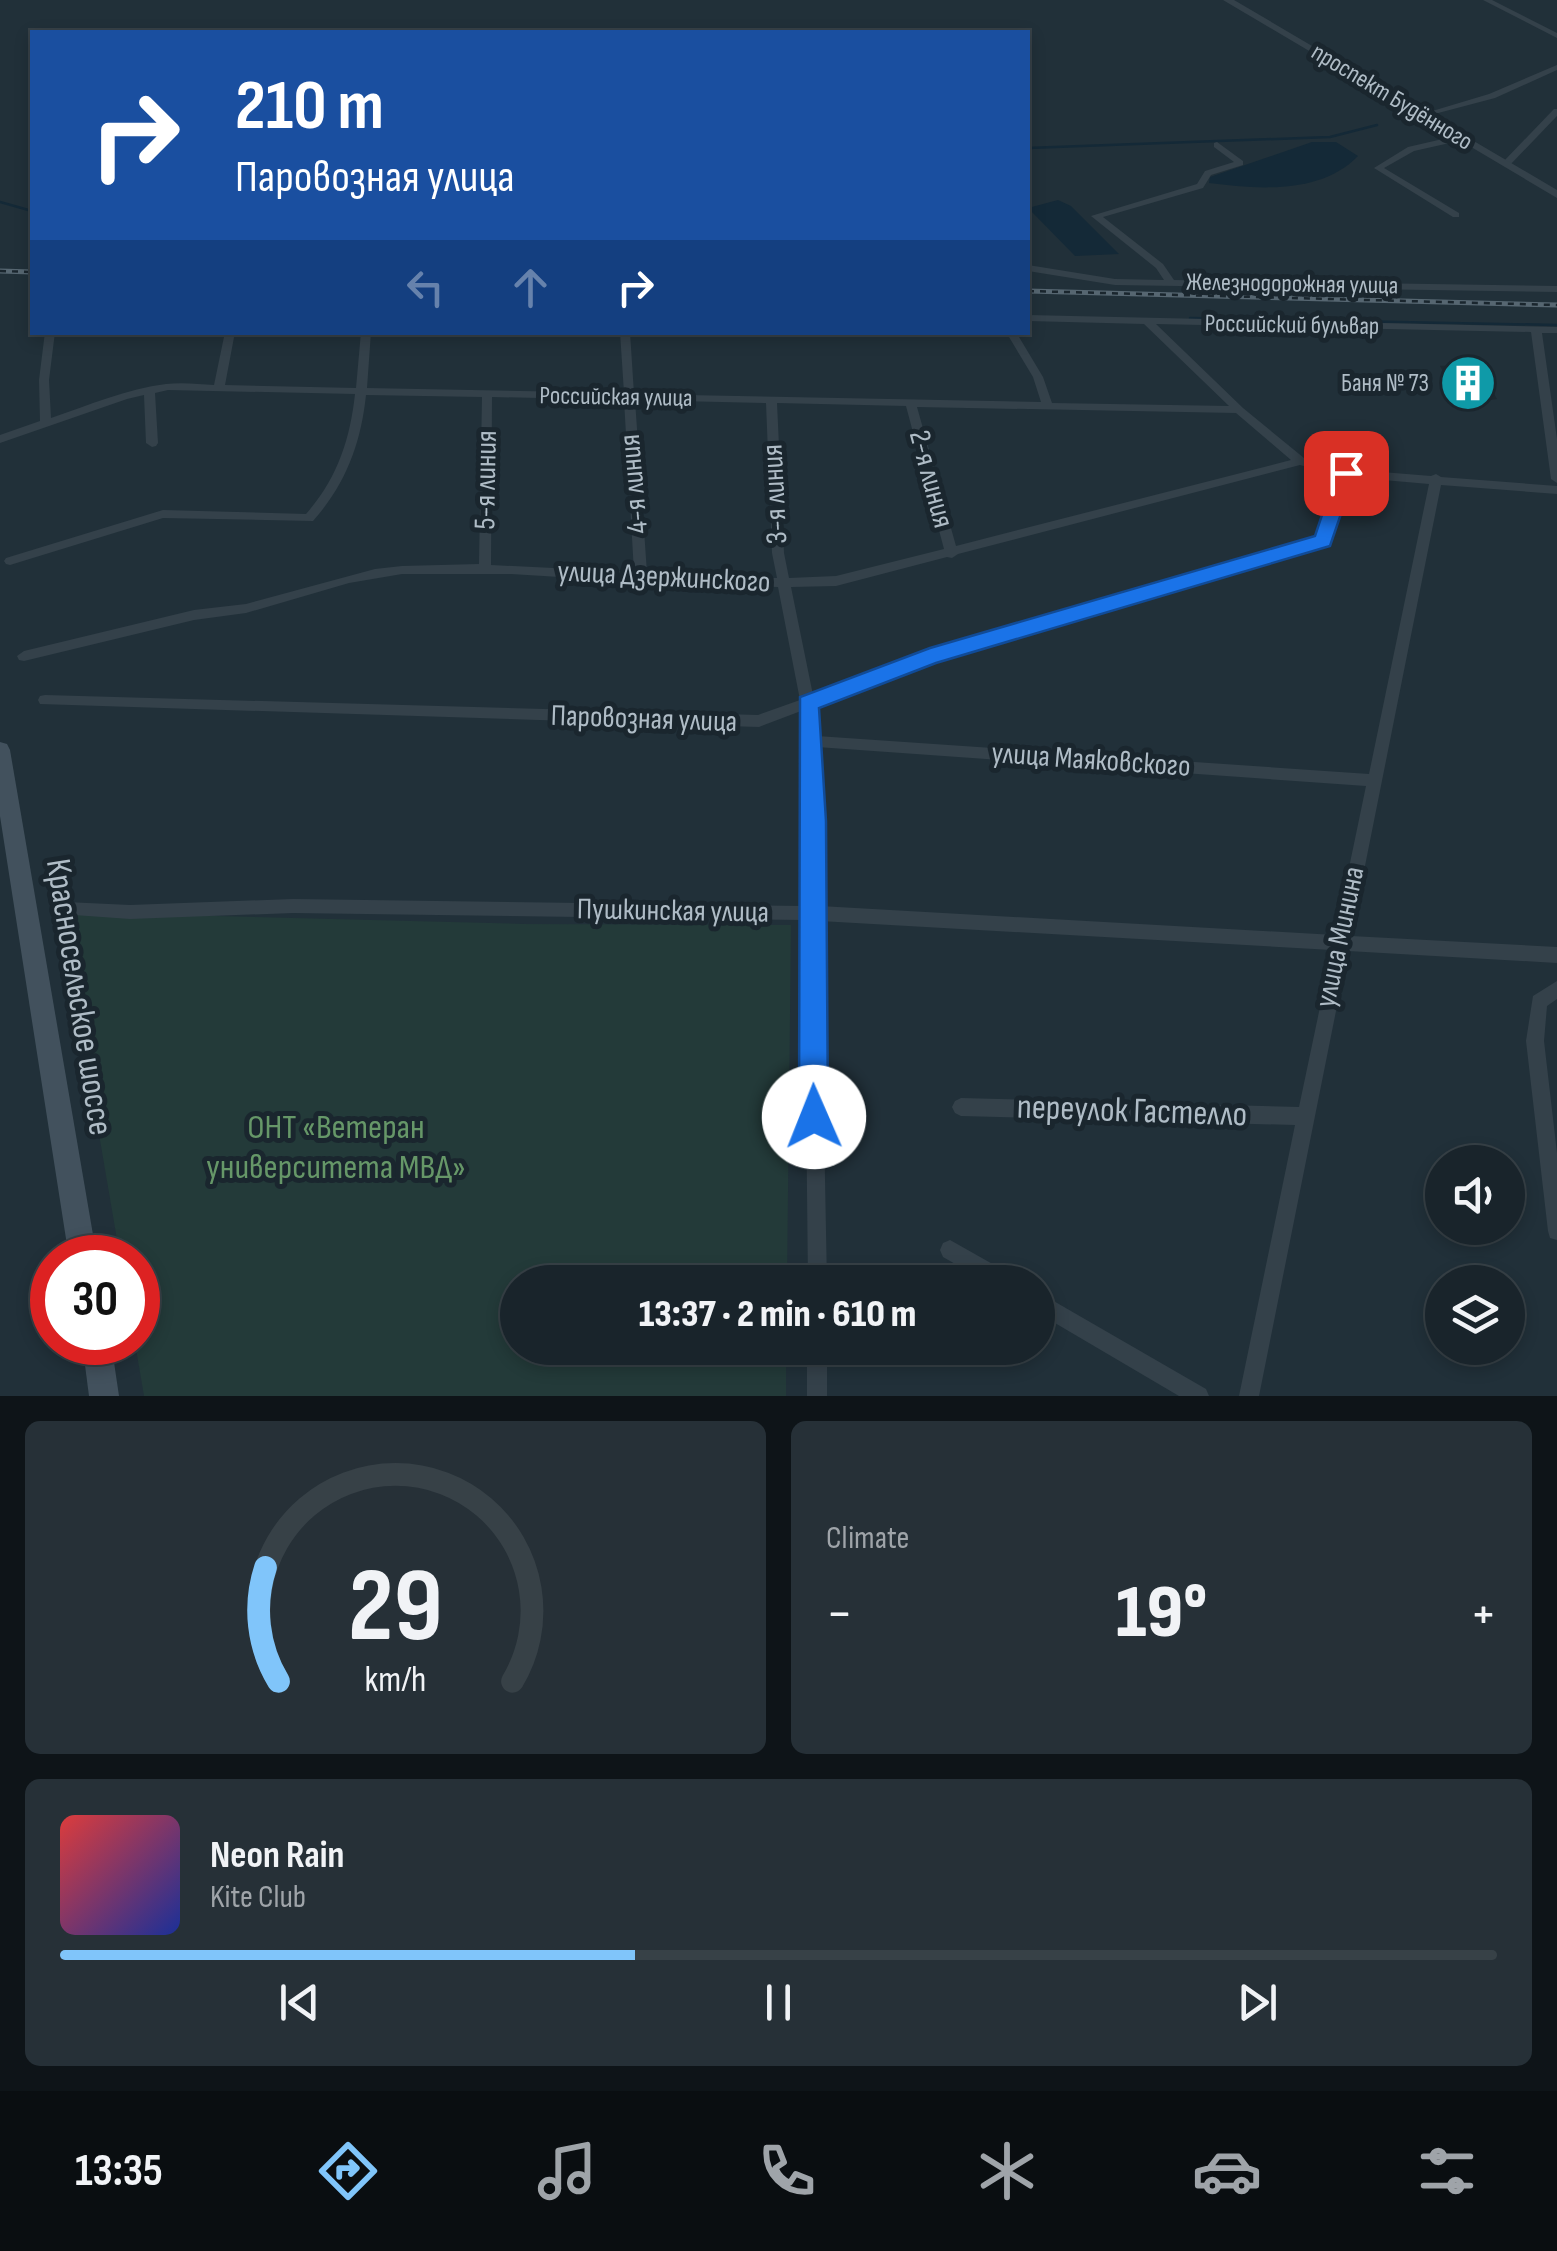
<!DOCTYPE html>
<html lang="en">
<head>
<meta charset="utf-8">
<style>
  body { margin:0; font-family:"Sofia Sans Condensed",sans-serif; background:#263037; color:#f1f3f6; height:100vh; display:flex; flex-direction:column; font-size:38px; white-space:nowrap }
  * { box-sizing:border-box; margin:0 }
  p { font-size:32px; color:#9fa4a9 }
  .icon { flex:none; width:55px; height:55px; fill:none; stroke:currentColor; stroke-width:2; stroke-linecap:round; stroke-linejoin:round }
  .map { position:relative; height:1396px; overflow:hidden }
  .sheet { display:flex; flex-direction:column; gap:25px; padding:25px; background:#0e1418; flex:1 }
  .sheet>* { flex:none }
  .hud { position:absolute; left:30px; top:30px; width:1000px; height:305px; border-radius:0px; box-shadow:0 5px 15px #0003,0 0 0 2px #374147; background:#1a4fa0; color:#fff; overflow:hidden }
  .buttons { position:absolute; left:1425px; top:1145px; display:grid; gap:20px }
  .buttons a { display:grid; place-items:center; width:100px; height:100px; border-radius:50%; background:#19242b; box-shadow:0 5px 15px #0003,0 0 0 2px #374147; font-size:50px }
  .speed { position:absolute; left:30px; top:1235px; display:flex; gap:20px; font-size:50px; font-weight:700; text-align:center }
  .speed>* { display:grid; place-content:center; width:130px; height:130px; border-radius:50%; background:#19242b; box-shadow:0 5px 15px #0003,0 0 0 2px #374147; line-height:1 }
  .speed .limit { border:15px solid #d22; background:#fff; color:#111 }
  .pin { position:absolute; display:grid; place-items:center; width:85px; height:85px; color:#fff; margin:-42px; border-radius:20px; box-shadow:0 5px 15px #0006 }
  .me { position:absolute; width:110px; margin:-55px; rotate:359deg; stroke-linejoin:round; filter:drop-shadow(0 0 8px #0008) }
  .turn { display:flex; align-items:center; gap:35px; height:210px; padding:0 40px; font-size:45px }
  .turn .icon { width:130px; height:130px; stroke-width:2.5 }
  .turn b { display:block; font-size:70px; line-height:85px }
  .lanes { display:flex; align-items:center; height:95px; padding:0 40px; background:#0003; justify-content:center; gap:50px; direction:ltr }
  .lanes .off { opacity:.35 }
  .big { font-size:75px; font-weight:800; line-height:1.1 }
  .sheet .widget { flex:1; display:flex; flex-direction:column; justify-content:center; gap:15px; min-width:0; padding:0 35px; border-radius:15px; background:#263037 }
  .sheet .dial { align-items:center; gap:0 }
  .dial svg { height:260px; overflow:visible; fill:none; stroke:#374147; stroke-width:7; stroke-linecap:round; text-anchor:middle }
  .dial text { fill:#f1f3f6; stroke:none }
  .song { display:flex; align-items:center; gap:30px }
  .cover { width:120px; height:120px; border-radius:15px; background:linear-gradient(135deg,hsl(0 70% 55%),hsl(230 70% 35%)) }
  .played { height:10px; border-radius:5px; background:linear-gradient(90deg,#80c5fa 40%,#374147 40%) }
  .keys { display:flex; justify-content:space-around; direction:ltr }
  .heat { display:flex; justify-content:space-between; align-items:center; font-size:55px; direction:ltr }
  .sheet .tiles { flex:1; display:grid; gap:25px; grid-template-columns:1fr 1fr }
  .widget:last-child { grid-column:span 2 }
  .trip { position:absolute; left:500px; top:1265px; width:555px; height:100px; border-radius:50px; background:#19242b; box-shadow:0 5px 15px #0003,0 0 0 2px #374147; font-weight:800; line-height:100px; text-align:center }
  .dock { display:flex; height:160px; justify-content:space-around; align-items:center; background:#0a0e11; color:#9fa4a9 }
  .dock .icon { width:70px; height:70px }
  .dock .on { color:#80c5fa }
  .dock b { font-size:45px; color:#f1f3f6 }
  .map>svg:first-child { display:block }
</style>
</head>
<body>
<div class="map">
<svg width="1557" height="1396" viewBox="0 0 1557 1396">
  <rect width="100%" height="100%" fill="#213039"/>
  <polygon fill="#233a39" points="61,912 525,924 791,925 787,1282 518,1282 518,1348 786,1348 786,1396 144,1396 135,1343 138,1258 120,1257"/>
  <g fill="#142937">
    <path d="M1312,142h24l22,14c-38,39 -101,33 -149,27l1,-6z"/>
    <polygon points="1058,200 1071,206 1119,254 1075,256 1028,208"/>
  </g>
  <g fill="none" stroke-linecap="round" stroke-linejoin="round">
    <g stroke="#142937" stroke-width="2.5">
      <polyline points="1028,148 1330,137 1377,125"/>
      <polyline points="0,202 32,211"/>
      <polyline points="1190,318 1557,325"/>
    </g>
  </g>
  <polygon fill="#2f424d" stroke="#1c2830" stroke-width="2.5" points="1442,367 1477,367 1495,398 1462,403"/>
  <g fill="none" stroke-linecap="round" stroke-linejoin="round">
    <g fill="#34414a" fill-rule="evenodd">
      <polygon points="1483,0 1492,0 1557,33 1557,38"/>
      <polygon points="1557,65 1557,70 1495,98 1423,117 1419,115 1489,94"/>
      <polygon points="1554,109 1557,109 1557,116 1509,166 1503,166 1503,162"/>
      <polygon points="1460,135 1463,136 1463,140 1414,151 1384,168 1459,213 1459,217 1453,217 1374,168 1408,147"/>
      <polygon points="1217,142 1243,161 1243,165 1211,175 1203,188 1103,217 1163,264 1174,280 1557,286 1557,292 1115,285 1028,271 1028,265 1115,279 1164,280 1156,268 1091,216 1197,184 1205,171 1234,162 1214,147 1214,143"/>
      <path d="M1028,315l529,12v6h-15l15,106v44l-6,-4 -20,-147 -375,-8 87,84 61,50 41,11 86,7 5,-2 5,3 116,9v8l-116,-9 -90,451 206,11v16l-209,-12 -89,445h-20l56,-271 -334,-9 -6,-3 -3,-6 3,-6 6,-3 338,9 33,-157 -512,-29 7,361h-19l-4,-362 -511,-7 -163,6 -70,-5 -2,-5 2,-5 6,-2 64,3 163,-6 511,7 -3,-195 -42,16 -719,-23 -2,-4 2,-4 5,-1 713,20 42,-15 -22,-113 -105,-3 -162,-10h-109l-53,9 -103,30 -52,7 -170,41 -5,-1 -2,-4 7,-5 170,-41 52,-6 129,-35 27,-3 77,-2 3,-167 -116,-2c-5,48 -20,89 -53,126l-150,-3 -153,47 -4,-1 -2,-3 2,-3 157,-48 143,4c31,-35 44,-74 49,-120l-187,-4 -13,3 3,50 -2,3 -4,1 -6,-4 -2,-48 -17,4 -127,44v-8l40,-14 -1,-41 6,-48h10l-6,48 2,38c38,-13 76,-29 115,-34 16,-2 33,0 48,1l11,-53h10l-10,53 131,3 5,-56h10l-4,56 257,5 -4,-61h10l4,62 407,8 -8,-25 -27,-45h10l27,45 9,26 177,3 -85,-82 -116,-3zM492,397l132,3 10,172 -143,-7zM635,400l131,3 6,150 5,25 -130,-5zM777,403l129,3 38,143 -108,27 -47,2 -5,-25zM917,407l319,6 55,47 -335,86zM1300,465l38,10 -20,62 -388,114 -117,44 -22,-108 45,-1 111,-29 5,1 6,-4zM1349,477l80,7 -60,290 -552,-38 -2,-31 119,-45 393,-117zM817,747l549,39 -31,149 -515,-29z"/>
      <polygon points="1557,981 1557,999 1547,1006 1544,1041 1557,1153 1557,1240 1550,1238 1548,1231 1526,1041 1533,996"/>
      <polygon points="950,1240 1012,1275 1014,1282 987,1282 943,1257 940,1250 943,1243"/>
      <polygon points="1038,1292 1206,1389 1209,1396 1179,1396 1038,1313"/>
      <rect x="807" y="1348" width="20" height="48"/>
    </g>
    <polygon fill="#34414a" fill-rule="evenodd" points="1223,0 1234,0 1557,190 1557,198"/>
    <g fill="#42515d" fill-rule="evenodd">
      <polygon points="0,742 7,744 10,750 97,1258 69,1258 0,816"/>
      <polygon points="82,1342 111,1342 119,1396 89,1396"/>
    </g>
    <g stroke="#566671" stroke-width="5">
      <g id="rail">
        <polyline points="0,271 32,272"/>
        <polyline points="1028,291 1557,305"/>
      </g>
    </g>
    <use href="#rail" stroke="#1a262e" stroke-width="2.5" stroke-dasharray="6" stroke-linecap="butt"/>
  </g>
  <polygon fill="#1a73e8" stroke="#114b97" stroke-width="2.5" points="1346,466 1355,473 1330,546 936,663 819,708 826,821 828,1117 824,1127 814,1132 803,1127 799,1117 800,697 930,648 1315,536 1336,473"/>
  <defs>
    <g id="building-disc" transform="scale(2.875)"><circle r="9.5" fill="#0f9aa8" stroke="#1a262e"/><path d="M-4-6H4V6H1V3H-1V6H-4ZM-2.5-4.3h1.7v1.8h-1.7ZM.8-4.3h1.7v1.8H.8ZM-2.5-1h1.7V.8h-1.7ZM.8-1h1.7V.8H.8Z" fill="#fff"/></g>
  </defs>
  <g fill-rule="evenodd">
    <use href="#building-disc" x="1468" y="383"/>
  </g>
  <g text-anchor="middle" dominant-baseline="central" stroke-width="10" stroke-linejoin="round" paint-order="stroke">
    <g font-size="25" fill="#afbcc6" stroke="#1a262e">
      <text transform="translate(1392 97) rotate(31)">проспект Будённого</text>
      <text transform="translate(1292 284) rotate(1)">Железнодорожная улица</text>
      <text transform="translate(1292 325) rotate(1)">Российский бульвар</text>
      <text transform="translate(616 397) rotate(1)">Российская улица</text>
    </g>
    <g font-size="25" fill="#afbcc6" stroke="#1a262e" text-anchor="end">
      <text x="1429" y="383">Баня № 73</text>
    </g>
    <g font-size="30" fill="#afbcc6" stroke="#1a262e">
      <text transform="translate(931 479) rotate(75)">2-я линия</text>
      <text transform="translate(486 480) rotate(-89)">5-я линия</text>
      <text transform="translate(634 484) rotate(-95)">4-я линия</text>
      <text transform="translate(775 494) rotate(-93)">3-я линия</text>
      <text transform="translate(664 577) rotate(3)">улица Дзержинского</text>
      <text transform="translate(644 719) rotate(2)">Паровозная улица</text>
      <text transform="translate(1091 760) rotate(4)">улица Маяковского</text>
      <text transform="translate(673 911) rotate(1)">Пушкинская улица</text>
      <text transform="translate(1340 937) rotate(-78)">улица Минина</text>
    </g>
    <g font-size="35" fill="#afbcc6" stroke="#1a262e">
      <text transform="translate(79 997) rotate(81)">Красносельское шоссе</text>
      <text transform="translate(1132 1111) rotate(2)">переулок Гастелло</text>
    </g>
    <g font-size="35" fill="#669768" stroke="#1a262e">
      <text x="336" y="1127">ОНТ «Ветеран<tspan x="336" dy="40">университета МВД»</tspan></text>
    </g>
  </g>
</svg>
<div class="buttons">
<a><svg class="icon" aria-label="sound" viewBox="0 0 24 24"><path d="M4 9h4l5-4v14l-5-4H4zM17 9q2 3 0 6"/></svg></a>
<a><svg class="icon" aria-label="layers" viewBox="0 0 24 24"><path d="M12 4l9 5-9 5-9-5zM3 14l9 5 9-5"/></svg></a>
</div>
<div class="speed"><div class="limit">30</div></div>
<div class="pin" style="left:1346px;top:473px;background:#d93025"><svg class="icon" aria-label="arrive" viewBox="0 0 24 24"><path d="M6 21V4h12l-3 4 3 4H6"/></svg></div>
<svg class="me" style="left:814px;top:1117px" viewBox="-20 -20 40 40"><circle r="19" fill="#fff"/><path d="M0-13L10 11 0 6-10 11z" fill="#1a73e8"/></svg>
<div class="trip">13:37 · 2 min · 610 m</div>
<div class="hud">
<div class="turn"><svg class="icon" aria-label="right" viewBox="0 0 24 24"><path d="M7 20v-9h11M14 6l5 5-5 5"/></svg><div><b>210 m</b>Паровозная улица</div></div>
<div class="lanes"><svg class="icon off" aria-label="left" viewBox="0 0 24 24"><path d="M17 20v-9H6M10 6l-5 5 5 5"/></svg><svg class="icon off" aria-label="ahead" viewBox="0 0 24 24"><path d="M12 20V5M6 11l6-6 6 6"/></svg><svg class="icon" aria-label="right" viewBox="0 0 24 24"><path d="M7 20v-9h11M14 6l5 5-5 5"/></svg></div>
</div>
</div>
<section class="sheet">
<div class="tiles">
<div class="widget dial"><svg viewBox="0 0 100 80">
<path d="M14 69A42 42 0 1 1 86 69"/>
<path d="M14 69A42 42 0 0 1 10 34" stroke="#80c5fa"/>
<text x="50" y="56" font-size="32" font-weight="700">29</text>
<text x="50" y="72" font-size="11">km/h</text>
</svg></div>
<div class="widget"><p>Climate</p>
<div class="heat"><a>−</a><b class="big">19°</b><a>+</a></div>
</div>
<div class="widget">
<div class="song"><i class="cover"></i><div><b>Neon Rain</b><p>Kite Club</p></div></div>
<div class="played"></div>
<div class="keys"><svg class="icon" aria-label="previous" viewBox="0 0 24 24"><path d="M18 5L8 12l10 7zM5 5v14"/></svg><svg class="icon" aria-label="pause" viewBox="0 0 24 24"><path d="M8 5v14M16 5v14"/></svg><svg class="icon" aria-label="next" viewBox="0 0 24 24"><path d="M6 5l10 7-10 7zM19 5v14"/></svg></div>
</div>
</div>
</section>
<nav class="dock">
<b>13:35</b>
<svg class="icon on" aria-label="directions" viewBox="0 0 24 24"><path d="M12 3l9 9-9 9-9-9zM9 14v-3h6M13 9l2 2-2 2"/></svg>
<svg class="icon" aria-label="music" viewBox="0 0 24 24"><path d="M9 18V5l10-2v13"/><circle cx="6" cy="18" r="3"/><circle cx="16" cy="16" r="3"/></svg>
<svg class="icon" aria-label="phone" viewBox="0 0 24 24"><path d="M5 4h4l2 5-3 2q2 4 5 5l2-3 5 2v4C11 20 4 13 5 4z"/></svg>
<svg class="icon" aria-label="climate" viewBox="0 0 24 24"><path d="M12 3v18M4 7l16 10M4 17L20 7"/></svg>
<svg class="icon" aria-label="car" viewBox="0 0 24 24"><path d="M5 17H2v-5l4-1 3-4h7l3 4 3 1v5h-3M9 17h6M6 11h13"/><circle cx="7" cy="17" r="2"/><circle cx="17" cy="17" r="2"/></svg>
<svg class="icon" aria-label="filters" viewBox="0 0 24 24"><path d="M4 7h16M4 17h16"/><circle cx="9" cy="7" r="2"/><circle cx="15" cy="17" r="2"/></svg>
</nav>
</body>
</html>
